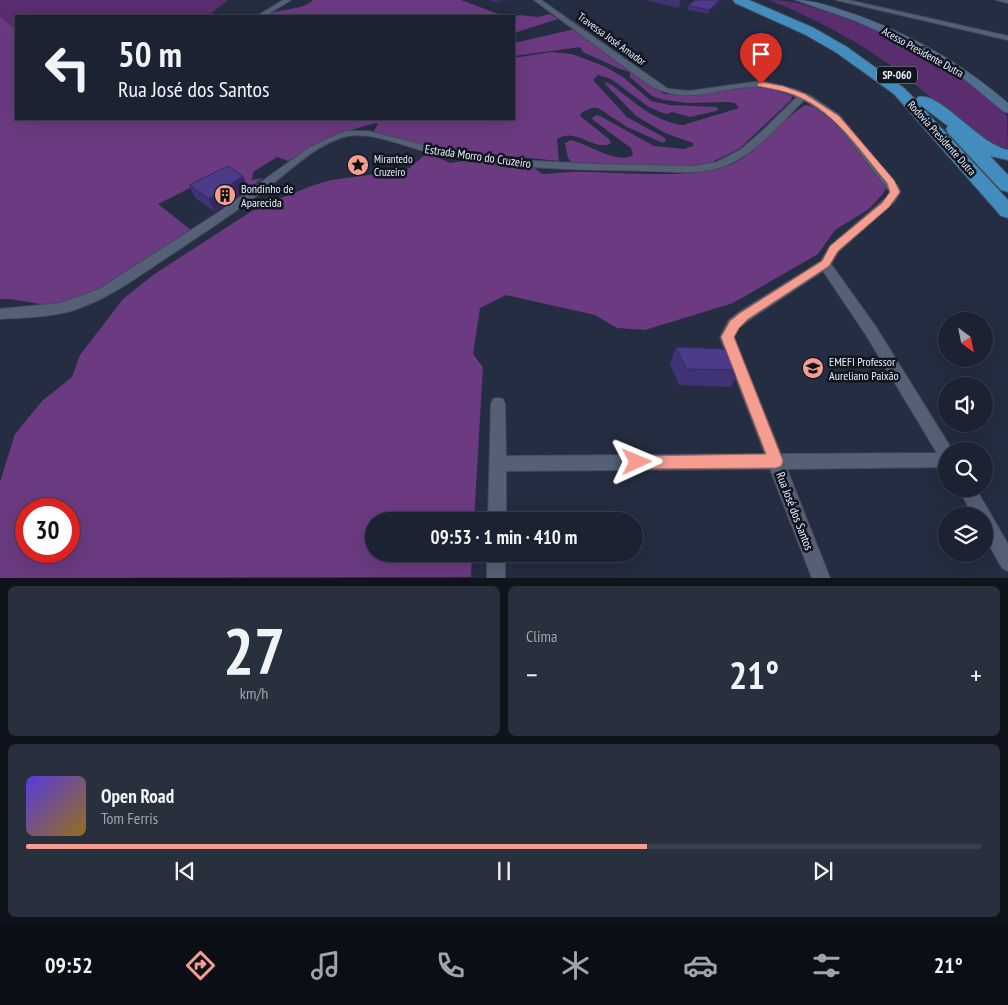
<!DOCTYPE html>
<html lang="pt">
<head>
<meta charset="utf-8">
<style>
  body { margin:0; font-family:"PT Sans Narrow",sans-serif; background:#282f3d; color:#f1f3f6; height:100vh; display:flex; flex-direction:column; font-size:19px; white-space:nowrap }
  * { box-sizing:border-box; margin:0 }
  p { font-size:16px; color:#a0a4ab }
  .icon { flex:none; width:28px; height:28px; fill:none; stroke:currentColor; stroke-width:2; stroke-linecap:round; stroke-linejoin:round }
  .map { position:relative; height:578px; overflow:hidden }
  .side { display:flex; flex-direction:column; gap:8px; padding:8px; background:#0f131b; flex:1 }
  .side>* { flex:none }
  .hud { position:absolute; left:15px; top:15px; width:500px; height:105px; border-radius:0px; box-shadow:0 5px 20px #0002,0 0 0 1px #393f4d; background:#1b2231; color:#f1f3f6; overflow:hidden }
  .needle { width:32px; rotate:148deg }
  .buttons { position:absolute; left:938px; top:312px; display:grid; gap:10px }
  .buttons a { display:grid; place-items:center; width:55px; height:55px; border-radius:50%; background:#1b2231; box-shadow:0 5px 20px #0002,0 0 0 1px #393f4d; font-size:25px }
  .speed { position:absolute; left:15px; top:498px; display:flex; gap:10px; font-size:25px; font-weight:700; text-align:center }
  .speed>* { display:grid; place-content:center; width:65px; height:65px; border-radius:50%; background:#1b2231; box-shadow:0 5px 20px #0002,0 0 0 1px #393f4d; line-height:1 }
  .speed .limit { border:8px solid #d22; background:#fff; color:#111 }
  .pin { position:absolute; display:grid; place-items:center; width:42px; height:42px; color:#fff; margin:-51px -21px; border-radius:50% 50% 50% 0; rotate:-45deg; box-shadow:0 0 5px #0007 }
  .pin .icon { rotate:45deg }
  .me { position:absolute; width:55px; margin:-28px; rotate:89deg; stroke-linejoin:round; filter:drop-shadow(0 0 4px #0008) }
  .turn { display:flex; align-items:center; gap:18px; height:105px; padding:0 20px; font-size:22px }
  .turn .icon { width:65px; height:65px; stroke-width:2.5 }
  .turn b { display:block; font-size:35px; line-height:42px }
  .big { font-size:38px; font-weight:700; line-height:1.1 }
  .side .widget { flex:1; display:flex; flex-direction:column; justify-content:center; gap:8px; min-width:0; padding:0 18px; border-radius:8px; background:#282f3d }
  .side .dial { align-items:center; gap:0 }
  .dial b { font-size:65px; line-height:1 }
  .song { display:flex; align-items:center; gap:15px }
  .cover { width:60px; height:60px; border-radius:8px; background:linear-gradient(135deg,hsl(250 70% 55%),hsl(40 70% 35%)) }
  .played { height:5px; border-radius:2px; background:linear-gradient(90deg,#f59d90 65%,#393f4d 65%) }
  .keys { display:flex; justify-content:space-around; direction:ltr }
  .heat { display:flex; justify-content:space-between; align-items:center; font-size:28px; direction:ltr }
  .side .tiles { flex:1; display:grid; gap:8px; grid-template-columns:1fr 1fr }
  .widget:last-child { grid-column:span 2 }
  .trip { position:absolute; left:365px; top:512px; width:278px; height:50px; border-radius:25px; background:#1b2231; box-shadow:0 5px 20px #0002,0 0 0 1px #393f4d; font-weight:700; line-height:50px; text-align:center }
  .dock { display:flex; height:80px; justify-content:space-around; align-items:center; background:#0b0e14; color:#a0a4ab }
  .dock .icon { width:35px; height:35px }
  .dock .on { color:#f59d90 }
  .dock b { font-size:22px; color:#f1f3f6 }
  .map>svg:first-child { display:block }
</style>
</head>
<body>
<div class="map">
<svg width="1008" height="578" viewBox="0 0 1008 578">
  <rect width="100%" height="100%" fill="#242d41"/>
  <g fill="#5a2d6e">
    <polygon points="0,0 228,0 208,16 16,16 16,30 0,16"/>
    <path d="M769,0c23,0 38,5 59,12 65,21 133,53 179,104l1,33c-33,-6 -82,-59 -111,-79 -40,-29 -82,-52 -128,-70z"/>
  </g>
  <g fill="#6b3a81" fill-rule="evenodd">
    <path d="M313,0h148l43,16h-240c15,-9 37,-4 49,-16z"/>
    <polygon points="550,14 558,19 514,33 514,18 519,15 538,17"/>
    <path d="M0,16l16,14v89h498v-61l37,-6 21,2 34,13 17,10 28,24 19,4 46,2 2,2 -2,2 -26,6 -18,-5 -5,2 -7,-2 -11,-5 -38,-28 -13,-4 -5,5 34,37 38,21 1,3 -3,2 -36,-16 -29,-19h-6l-10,4 -2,4 29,23 2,4c-15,10 -35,-17 -54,-4l2,22 -122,-12 -61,-16 -2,-2 4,-7 -2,-1 -40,11 -48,27 -11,-4 -24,15 -1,8 11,-2 -12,9 -27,-16 -66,33 33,26c-30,20 -99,72 -134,75 -18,1 -38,-7 -57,-6z"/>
    <path d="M575,29l89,65 30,1 57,-9 18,2 23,8 -1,4 -52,49 -29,14 -24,3 -114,-2 -4,-6 -3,-15 6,-3c17,4 47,25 62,15l-2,-7 -38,-28 -1,-2 4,-3 4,1 54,30 30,3 9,-3v-3l-28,-10 -29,-17 -30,-31 -1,-3 7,3c21,16 43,37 71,40l56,-17 -4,-5 -7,-1 -39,1 -25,-3 -12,-4 -22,-19v-5l-10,-3 -37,-17 -3,-5 -66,9v-13z"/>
    <path d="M805,105c28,3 58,52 76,73l5,10 -4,7 -13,14 -34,21 -17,24 -85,49 -88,27 -28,-2 -22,-13 -89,-20 -26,13 -7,46 10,13 -9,154h-100v33h98l-1,23 -471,1v-96l15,-48 27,-33 30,-24 8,-22 43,-56 30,-24 105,-68 56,-22 17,-5 45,-6 24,2 27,-23 23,10 18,-3 65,7 9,7c14,0 27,-3 42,-2 41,0 120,9 154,-11 25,-14 42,-40 67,-56zM26,509h43v42h-43z"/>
  </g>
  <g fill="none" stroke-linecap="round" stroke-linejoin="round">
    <g stroke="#42495a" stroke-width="2">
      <g id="street">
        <polygon points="283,0 291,0 265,16 257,16"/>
        <path d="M534,0h7l127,89 21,2 72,-10 33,8 17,7 28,19 60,73 1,4 -5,9 -57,51 -7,12 45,63 77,124h-7v16l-159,2 43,109h-18l-42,-109 -264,2v50h-18l3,-117 2,-5 5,-1 5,1 2,5 1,52 259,-2 -45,-117 9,-17 10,-8 82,-51 9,-15 57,-49 3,-5 -57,-73 -29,-19c-23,23 -46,52 -77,65 -25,11 -54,6 -80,6 -69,-1 -139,-2 -208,-16 -26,-5 -65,-24 -91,-19 -31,7 -57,34 -82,53 -34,26 -70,49 -106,73 -28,19 -56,39 -89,49 -23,6 -47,7 -71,8v-10l61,-6 38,-14 120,-77 91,-65 35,-16h23l71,18 77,11 78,4 100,2 23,-4 23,-12 21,-18 36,-35c-11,-5 -25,-10 -37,-10 -42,-2 -70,21 -111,-2zM823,271l43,64 71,118 -156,1 -47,-117 5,-9 10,-8z"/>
        <polygon points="836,0 848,0 1008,36 1008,40"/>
        <polygon points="996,0 1008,0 1008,3"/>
        <polygon points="959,489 976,489 1008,544 1008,571 1002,568 984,536 984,516 973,516"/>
        <rect x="487" y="554" width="18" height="24"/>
      </g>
    </g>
    <g stroke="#42495a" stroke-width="1">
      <path id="secondary" d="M795,0c20,0 38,7 56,13 58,20 111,50 157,90v10l-4,-1 -46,-38 -51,-30 -54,-24z"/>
    </g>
    <g stroke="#42495a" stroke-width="2">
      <path id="highway" d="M733,0h16l65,28 33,19 57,41 14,14 -2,-2 2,-3c22,-6 60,47 90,53v10l-18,-4 18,19v17l-7,-2 -53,-57 -2,-4 2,-3 -29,-22 89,96v18l-7,-2 -107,-122 -57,-41 -33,-19 -69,-31z"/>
    </g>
    <use href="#street" fill="#556077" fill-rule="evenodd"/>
    <use href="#secondary" fill="#4f6e8c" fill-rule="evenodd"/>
    <use href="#highway" fill="#428dbd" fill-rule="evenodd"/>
  </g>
  <g fill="#403375">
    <polygon points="489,0 510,0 498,3"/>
    <polygon points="646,0 681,0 679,8"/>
    <polygon points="695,0 722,0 722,2 708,14 688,10 688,6"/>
    <polygon points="243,176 248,189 215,212 195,198 189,185"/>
    <polygon points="676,347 739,370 731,387 679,385 670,364"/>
  </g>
  <g fill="#34295f">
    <polygon points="497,0 510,0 498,3"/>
    <polygon points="720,0 722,0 722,2 708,14 709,10"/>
    <polygon points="243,176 248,189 215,212 209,199"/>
  </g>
  <g fill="#4b3b88" stroke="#34295f">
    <polygon points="695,0 720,0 709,10 688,6"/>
    <polygon points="228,166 243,176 209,199 189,185"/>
    <polygon points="676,347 729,349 739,370 686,369"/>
  </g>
  <path fill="#f59d90" stroke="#9f665e" d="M761,82l22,4 22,8 34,22 55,64 6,12 -11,15 -51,44 -9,15 -81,53 -9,9 -5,9 49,124 -2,5 -5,2 -139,1 -5,-2 -3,-5 3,-4 5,-2 129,-2 -45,-117 9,-16 10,-8 82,-52 8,-15 52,-43 8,-11 -3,-9c-26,-31 -50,-69 -88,-86 -13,-6 -27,-8 -41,-11l-1,-2z"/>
  <defs>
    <g id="sight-disc" transform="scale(1.125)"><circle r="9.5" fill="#f59d90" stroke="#11161f"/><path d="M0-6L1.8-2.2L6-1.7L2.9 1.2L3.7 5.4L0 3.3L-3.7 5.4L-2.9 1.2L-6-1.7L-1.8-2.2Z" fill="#111"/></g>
    <g id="building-disc" transform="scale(1.125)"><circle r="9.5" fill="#f59d90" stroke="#11161f"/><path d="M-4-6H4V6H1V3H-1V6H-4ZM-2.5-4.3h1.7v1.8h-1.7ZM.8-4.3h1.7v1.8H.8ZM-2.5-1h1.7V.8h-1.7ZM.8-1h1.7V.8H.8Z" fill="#111"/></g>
    <g id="school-disc" transform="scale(1.125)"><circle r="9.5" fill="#f59d90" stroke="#11161f"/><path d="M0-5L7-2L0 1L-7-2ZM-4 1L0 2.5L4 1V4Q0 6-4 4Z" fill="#111"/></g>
  </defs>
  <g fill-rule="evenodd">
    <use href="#sight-disc" x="358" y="165"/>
    <use href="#building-disc" x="225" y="195"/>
    <use href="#school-disc" x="813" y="368"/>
  </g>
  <g text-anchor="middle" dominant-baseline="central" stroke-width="5" stroke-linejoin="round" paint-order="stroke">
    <g font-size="11" fill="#e8effd" stroke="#11161f">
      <text transform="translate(612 39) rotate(36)">Travessa José Amador</text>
      <text transform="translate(923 52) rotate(29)">Acesso Presidente Dutra</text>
      <text transform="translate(942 138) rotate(48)">Rodovia Presidente Dutra</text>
    </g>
    <rect fill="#11161f" stroke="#a8aeba" stroke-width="1" x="877" y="66.5" width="40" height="17" rx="4"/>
    <g font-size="11" font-weight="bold" fill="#e8effd">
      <text x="897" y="75">SP-060</text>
    </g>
    <g font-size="11" fill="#e8effd" stroke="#11161f" text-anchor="start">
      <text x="374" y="159">Mirantedo<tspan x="374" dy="13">Cruzeiro</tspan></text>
    </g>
    <g font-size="12" fill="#e8effd" stroke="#11161f">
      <text transform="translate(478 156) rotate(8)">Estrada Morro do Cruzeiro</text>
      <text transform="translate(795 511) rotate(69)">Rua José dos Santos</text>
    </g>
    <g font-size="12" fill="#e8effd" stroke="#11161f" text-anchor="start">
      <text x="241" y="188">Bondinho de<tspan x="241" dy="14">Aparecida</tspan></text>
      <text x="829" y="361">EMEFI Professor<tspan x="829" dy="14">Aureliano Paixão</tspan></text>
    </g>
  </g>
</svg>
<div class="buttons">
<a><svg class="needle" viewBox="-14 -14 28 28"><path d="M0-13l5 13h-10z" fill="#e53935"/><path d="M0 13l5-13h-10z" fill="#a0a4ab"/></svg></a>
<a><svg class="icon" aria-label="sound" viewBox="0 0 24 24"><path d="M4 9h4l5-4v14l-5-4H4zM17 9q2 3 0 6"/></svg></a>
<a><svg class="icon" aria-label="search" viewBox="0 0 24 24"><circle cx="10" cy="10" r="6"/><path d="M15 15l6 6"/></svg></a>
<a><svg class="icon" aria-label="layers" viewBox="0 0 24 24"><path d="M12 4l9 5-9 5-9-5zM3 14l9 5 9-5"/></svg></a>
</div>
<div class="speed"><div class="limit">30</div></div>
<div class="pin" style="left:761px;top:84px;background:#d93025"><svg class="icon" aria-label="arrive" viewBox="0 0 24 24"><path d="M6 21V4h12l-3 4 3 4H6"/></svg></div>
<svg class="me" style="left:637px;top:462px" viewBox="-20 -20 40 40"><path d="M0-17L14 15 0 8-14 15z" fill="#f59d90" stroke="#fff" stroke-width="4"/></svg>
<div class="trip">09:53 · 1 min · 410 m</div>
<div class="hud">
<div class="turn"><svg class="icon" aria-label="left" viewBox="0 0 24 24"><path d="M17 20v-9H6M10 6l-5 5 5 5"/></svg><div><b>50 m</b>Rua José dos Santos</div></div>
</div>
</div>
<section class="side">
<div class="tiles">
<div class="widget dial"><b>27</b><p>km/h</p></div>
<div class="widget"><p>Clima</p>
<div class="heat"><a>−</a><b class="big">21°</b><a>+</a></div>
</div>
<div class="widget">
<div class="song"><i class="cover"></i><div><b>Open Road</b><p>Tom Ferris</p></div></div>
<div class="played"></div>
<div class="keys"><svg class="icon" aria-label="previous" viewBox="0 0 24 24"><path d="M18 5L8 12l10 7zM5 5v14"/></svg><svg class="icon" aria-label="pause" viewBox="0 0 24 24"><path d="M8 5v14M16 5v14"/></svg><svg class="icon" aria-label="next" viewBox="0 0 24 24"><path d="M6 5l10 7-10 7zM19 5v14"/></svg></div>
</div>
</div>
</section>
<nav class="dock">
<b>09:52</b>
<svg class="icon on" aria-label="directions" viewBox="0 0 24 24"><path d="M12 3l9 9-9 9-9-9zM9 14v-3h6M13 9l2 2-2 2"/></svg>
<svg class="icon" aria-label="music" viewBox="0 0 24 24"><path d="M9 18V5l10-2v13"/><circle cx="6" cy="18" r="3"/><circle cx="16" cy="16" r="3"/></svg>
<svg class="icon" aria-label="phone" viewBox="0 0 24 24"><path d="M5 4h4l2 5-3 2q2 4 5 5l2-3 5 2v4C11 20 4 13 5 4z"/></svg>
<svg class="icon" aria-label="climate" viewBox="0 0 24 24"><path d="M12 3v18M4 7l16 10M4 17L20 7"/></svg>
<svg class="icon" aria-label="car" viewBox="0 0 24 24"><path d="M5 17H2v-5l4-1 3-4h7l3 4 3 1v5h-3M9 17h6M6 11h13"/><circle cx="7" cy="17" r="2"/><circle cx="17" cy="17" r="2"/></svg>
<svg class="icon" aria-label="filters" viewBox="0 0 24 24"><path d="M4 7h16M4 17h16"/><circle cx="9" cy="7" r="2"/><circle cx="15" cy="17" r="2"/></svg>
<b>21°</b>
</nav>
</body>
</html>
